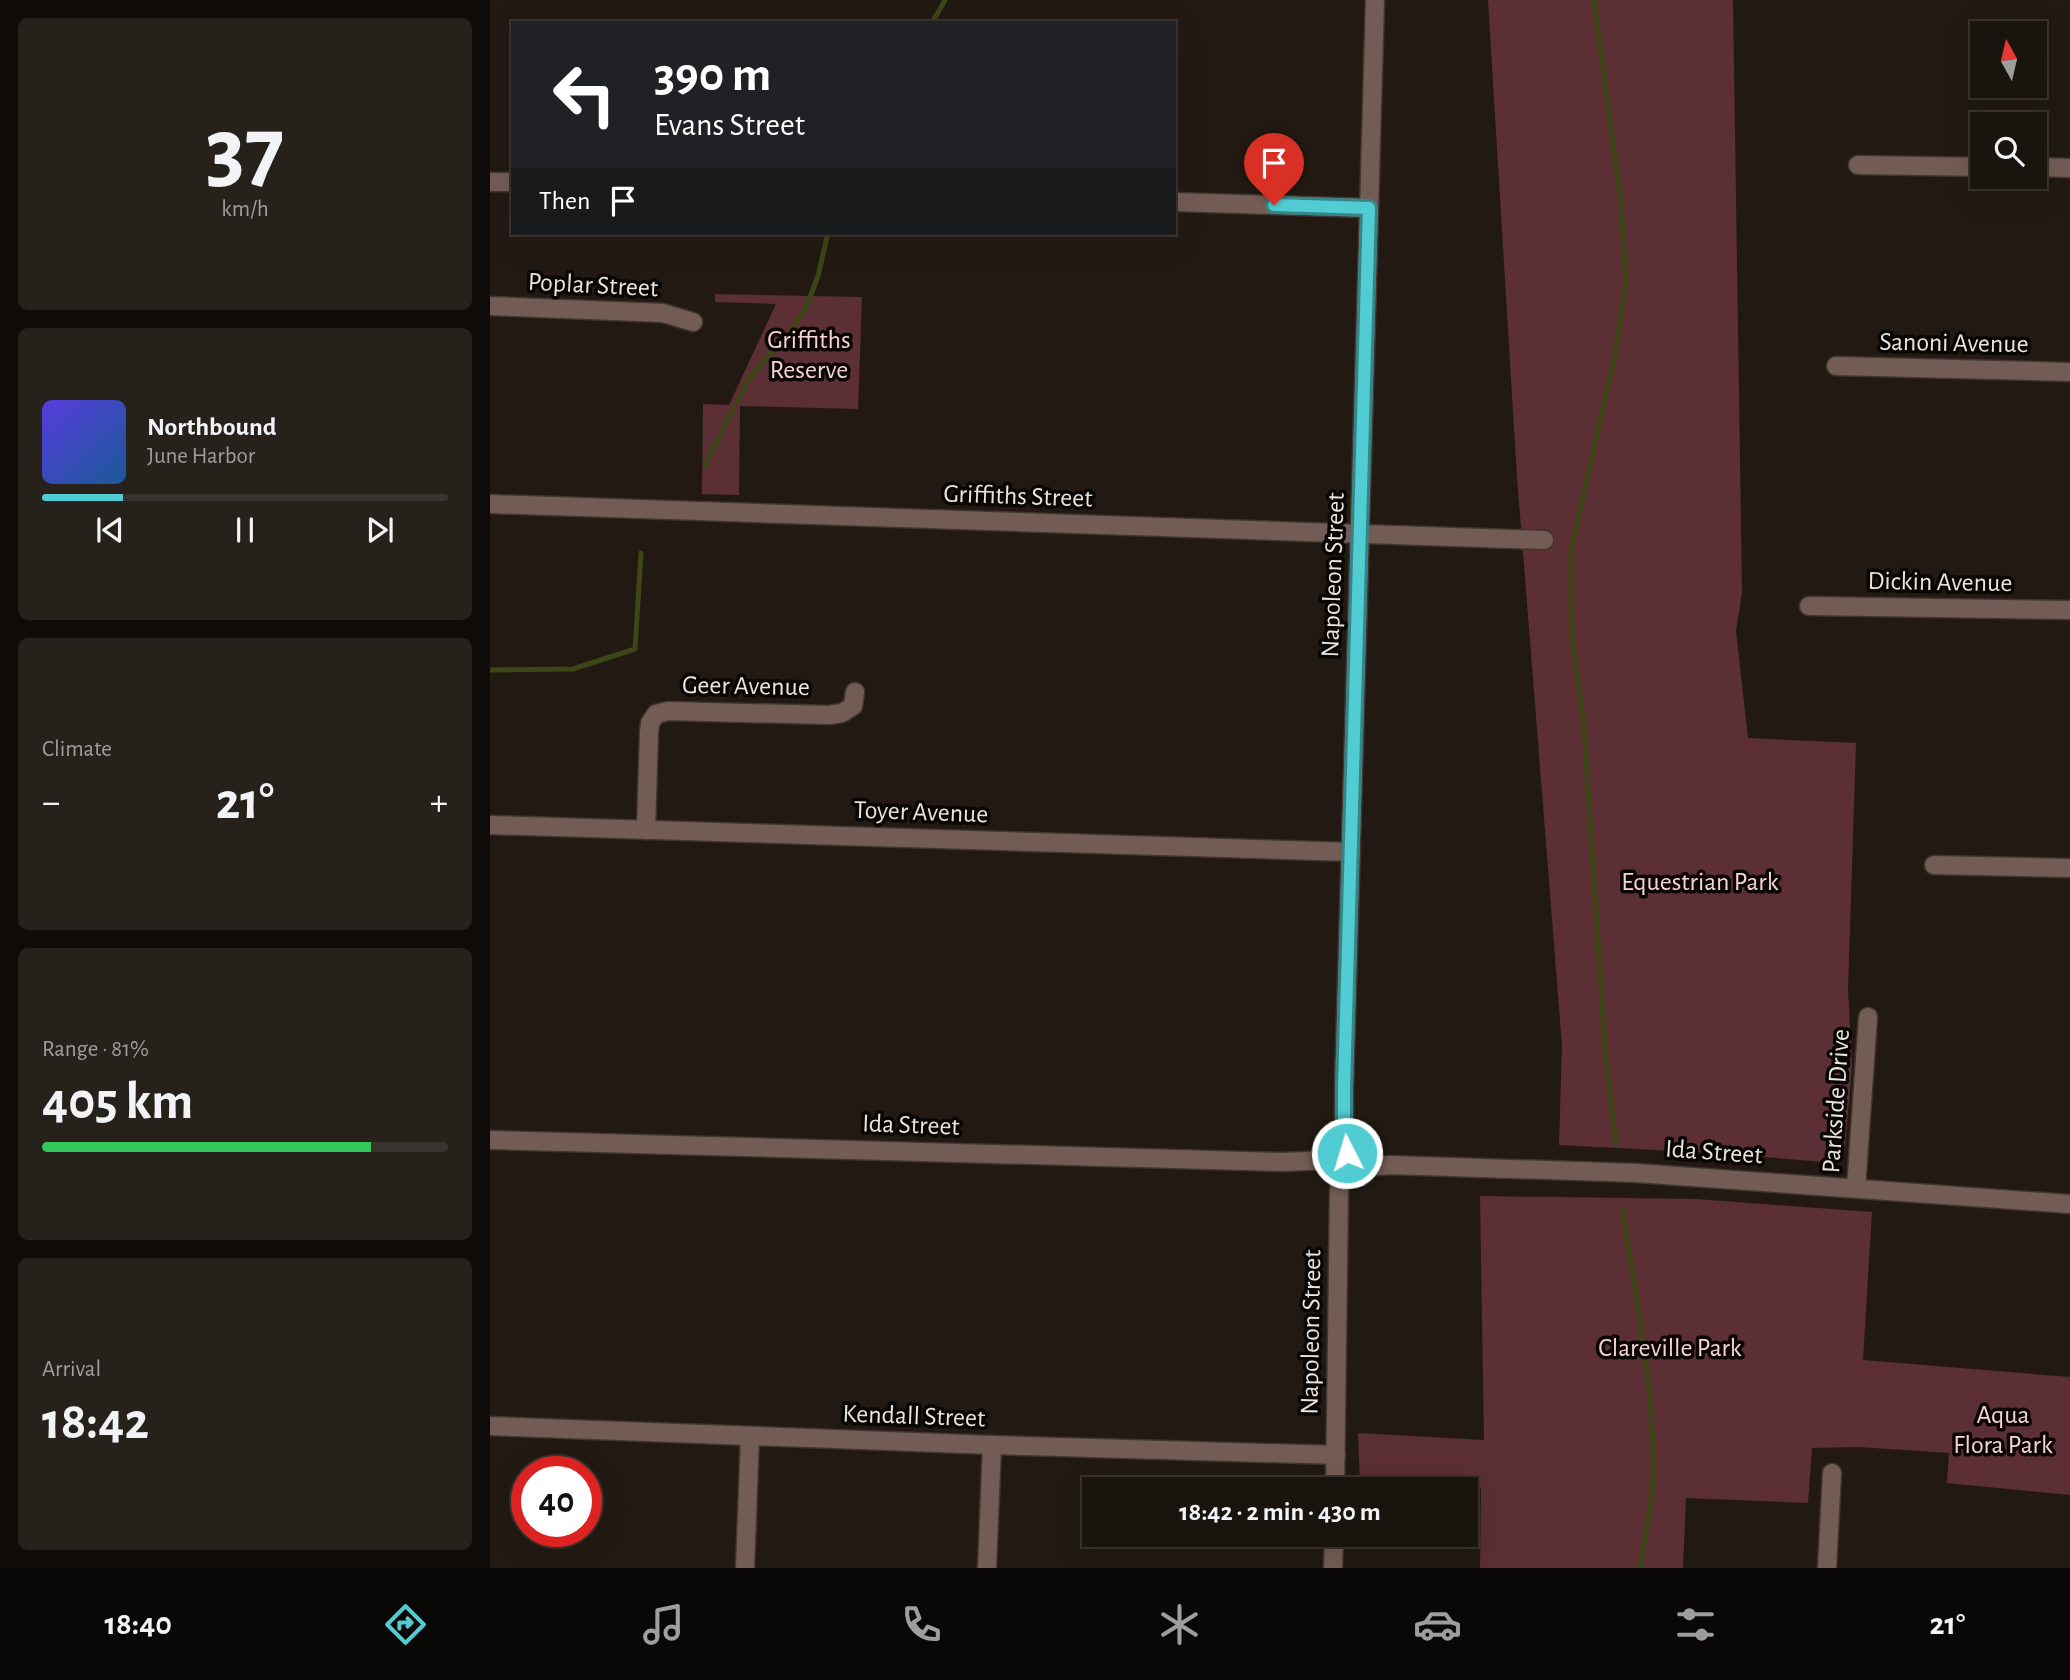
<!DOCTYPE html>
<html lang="en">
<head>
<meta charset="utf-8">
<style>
  body { margin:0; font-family:"Alegreya Sans",sans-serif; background:#27211c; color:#f1f3f6; height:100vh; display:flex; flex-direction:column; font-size:26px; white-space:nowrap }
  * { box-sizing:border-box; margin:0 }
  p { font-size:23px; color:#9f9e9e }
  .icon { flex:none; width:38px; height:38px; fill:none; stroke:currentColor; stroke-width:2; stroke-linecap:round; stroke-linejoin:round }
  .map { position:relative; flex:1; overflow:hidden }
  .drawer { display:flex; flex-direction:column; gap:18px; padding:18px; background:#0e0b08; width:490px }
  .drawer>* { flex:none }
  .guide { position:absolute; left:21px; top:21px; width:665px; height:214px; border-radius:0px; box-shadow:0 7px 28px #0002,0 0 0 2px #38332e; background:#202124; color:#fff; overflow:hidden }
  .needle { width:46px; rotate:352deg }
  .tools { position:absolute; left:1480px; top:21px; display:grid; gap:14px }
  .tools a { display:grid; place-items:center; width:77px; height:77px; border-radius:0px; background:#1a140e; box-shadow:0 7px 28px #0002,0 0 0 2px #38332e; font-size:35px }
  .speed { position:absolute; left:21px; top:1456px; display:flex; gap:14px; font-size:35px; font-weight:700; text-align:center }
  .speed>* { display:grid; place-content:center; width:91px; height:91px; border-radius:50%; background:#1a140e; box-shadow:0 7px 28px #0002,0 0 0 2px #38332e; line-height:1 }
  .speed .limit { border:10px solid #d22; background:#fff; color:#111 }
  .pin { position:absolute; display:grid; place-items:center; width:60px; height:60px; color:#fff; margin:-72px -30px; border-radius:50% 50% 50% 0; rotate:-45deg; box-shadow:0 0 7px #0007 }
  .pin .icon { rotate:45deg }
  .me { position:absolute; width:77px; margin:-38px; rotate:355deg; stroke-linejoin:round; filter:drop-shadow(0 0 5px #0008) }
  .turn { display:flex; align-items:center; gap:24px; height:147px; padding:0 28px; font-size:32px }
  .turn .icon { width:91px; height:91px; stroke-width:2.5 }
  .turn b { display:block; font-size:49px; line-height:60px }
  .then { display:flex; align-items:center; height:66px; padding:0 28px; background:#0003; gap:14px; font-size:26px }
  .big { font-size:52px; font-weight:600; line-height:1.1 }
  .drawer .tile { flex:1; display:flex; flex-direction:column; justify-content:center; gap:10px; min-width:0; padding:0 24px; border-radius:10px; background:#27211c }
  .drawer .dial { align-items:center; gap:0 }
  .dial b { font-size:91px; line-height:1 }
  .song { display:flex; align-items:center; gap:21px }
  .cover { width:84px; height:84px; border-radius:10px; background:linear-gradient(135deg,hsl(250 70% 55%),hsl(210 70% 35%)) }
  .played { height:7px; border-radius:4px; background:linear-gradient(90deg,#51ccd2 20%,#38332e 20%) }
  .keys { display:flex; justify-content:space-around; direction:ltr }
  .heat { display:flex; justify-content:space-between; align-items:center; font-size:38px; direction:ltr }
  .charge { height:10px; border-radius:5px; background:linear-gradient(90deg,#34c759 81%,#38332e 0) }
  .trip { position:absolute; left:592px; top:1477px; width:396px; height:70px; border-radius:0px; background:#1a140e; box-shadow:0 7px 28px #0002,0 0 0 2px #38332e; font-weight:600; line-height:70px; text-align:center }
  .dock { display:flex; height:112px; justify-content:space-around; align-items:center; background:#0a0806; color:#9f9e9e }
  .dock .icon { width:49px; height:49px }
  .dock .on { color:#51ccd2 }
  .dock b { font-size:32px; color:#f1f3f6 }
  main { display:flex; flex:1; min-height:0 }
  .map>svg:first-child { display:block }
</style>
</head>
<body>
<main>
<section class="drawer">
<div class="tile dial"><b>37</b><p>km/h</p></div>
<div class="tile">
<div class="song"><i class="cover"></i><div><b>Northbound</b><p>June Harbor</p></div></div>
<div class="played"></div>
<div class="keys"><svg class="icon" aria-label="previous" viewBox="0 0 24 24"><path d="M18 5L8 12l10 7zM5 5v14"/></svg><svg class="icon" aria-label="pause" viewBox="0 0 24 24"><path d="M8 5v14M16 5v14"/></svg><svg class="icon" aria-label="next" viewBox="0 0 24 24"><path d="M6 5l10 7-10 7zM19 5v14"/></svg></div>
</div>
<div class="tile"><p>Climate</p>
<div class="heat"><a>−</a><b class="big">21°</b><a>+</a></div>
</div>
<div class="tile"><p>Range · 81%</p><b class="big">405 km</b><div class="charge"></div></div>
<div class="tile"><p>Arrival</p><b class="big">18:42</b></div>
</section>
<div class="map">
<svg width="1580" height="1568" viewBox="0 0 1580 1568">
  <rect width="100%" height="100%" fill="#221a12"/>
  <g fill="#5b2f34">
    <polygon points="998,0 1243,0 1252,592 1246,631 1258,738 1366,743 1358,989 1362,1066 1355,1148 1348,1163 1224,1153 1069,1145 1072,1045 1027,477"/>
    <polygon points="225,294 372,297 368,409 250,406 249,495 212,494 213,404 239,405 286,304 225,302"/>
    <polygon points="990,1196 1206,1199 1382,1212 1373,1360 1580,1377 1580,1495 1457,1483 1459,1453 1369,1447 1322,1448 1318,1503 1196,1498 1193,1568 990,1568 991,1489 870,1483 868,1433 994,1440"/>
  </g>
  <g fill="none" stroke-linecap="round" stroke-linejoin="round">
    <g stroke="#3d4617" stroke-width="5">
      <polyline points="1104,0 1131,204 1136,280 1125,354 1081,550 1082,636 1094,727 1115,1049 1126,1145"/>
      <polyline points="442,23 455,0"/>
      <polyline points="247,402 259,378 303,328 317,305 328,276 338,233"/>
      <polyline points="215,466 244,408"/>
      <polyline points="0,670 83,669 145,649 151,553"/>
      <path d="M1133,1210c12,88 32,177 30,267 -1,30 -9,62 -13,91"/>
    </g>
    <g stroke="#3e362f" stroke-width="21">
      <g id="minor">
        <polyline points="1368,165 1493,167"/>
        <polyline points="1545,167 1580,168"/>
        <polyline points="0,182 23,182"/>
        <polyline points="684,202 879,208"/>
        <polyline points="0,306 173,313 203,322"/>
        <polyline points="1346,366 1580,372"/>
        <polyline points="0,504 1054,540"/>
        <polyline points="1319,606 1580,610"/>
        <polyline points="0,825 861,852"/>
        <polyline points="156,830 159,732 160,723 166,714 178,711 339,715 352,713 363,706 365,692"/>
        <polyline points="1444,865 1580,868"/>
        <polyline points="0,1140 792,1162 840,1160"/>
        <polyline points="1366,1188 1378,1017"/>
        <polyline points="0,1426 502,1445 846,1455"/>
        <polyline points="255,1568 260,1436"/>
        <polyline points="497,1568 502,1445"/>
        <polyline points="1337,1568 1342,1473"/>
      </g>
    </g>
    <g stroke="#3e362f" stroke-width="21">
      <g id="tertiary">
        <circle cx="852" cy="1164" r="12"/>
        <polyline points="854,1152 854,1087 885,0"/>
        <polyline points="864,1165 873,1167 901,1165 1146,1173 1580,1204"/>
        <polyline points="845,1489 849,1191 851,1176"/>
        <polyline points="843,1568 844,1535"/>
      </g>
    </g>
    <use href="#minor" stroke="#735c55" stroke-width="18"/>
    <use href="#tertiary" stroke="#735c55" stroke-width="18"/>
  </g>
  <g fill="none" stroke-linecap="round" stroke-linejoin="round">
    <g stroke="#358588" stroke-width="18">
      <polyline id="route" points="784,205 879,208 854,1087 854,1152 857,1153"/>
    </g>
    <use href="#route" stroke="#51ccd2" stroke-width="12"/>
  </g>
  <g text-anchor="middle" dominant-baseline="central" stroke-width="7" stroke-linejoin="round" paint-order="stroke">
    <g font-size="26" fill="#e9e4df" stroke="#090604">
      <text transform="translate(103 285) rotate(3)">Poplar Street</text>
      <text transform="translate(1464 343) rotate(1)">Sanoni Avenue</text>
      <text transform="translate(528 496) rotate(2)">Griffiths Street</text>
      <text transform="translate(843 575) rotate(-88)">Napoleon Street</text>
      <text transform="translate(1450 582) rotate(1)">Dickin Avenue</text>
      <text transform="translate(256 686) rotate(1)">Geer Avenue</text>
      <text transform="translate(431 812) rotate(2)">Toyer Avenue</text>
      <text transform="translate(1346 1101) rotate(-86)">Parkside Drive</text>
      <text transform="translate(421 1125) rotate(2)">Ida Street</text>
      <text transform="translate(1224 1152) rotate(4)">Ida Street</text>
      <text transform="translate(821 1332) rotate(-89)">Napoleon Street</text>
      <text transform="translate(424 1416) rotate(2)">Kendall Street</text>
    </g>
    <g font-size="26" fill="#f6d2d4" stroke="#090604">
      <text x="319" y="340">Griffiths<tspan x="319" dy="30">Reserve</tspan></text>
      <text x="1210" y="882">Equestrian Park</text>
      <text x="1180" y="1348">Clareville Park</text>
      <text x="1513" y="1415">Aqua<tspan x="1513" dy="30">Flora Park</tspan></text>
    </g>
  </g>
</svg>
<div class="tools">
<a><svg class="needle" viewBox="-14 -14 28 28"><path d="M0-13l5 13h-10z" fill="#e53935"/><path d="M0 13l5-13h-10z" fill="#9f9e9e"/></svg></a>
<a><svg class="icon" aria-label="search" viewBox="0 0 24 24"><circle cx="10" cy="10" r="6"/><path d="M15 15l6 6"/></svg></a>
</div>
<div class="speed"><div class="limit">40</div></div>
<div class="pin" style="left:784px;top:205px;background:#d93025"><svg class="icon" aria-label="arrive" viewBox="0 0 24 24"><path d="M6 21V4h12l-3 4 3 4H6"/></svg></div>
<svg class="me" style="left:857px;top:1153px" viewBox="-20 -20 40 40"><circle r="17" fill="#51ccd2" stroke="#fff" stroke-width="3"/><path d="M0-11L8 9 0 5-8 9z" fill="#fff"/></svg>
<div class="trip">18:42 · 2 min · 430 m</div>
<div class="guide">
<div class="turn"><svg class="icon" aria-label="left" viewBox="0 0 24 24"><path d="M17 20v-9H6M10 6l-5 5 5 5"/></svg><div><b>390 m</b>Evans Street</div></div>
<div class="then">Then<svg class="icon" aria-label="arrive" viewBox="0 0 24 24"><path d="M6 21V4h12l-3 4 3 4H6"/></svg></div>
</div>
</div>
</main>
<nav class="dock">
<b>18:40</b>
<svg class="icon on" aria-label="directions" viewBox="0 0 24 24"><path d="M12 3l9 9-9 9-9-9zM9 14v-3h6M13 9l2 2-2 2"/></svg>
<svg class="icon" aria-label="music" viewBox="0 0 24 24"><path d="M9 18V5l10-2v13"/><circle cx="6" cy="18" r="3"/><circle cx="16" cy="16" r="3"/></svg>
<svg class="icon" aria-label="phone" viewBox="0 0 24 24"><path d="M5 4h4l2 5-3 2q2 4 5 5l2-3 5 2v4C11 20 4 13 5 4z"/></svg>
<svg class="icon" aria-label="climate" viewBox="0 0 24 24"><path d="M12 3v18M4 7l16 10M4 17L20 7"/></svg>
<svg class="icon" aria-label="car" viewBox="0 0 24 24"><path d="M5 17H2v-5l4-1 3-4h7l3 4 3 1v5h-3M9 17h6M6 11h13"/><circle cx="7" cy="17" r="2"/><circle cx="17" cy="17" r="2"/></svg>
<svg class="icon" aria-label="filters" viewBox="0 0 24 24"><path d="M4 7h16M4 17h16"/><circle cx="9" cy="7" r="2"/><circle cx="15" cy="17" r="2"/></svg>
<b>21°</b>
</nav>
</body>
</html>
